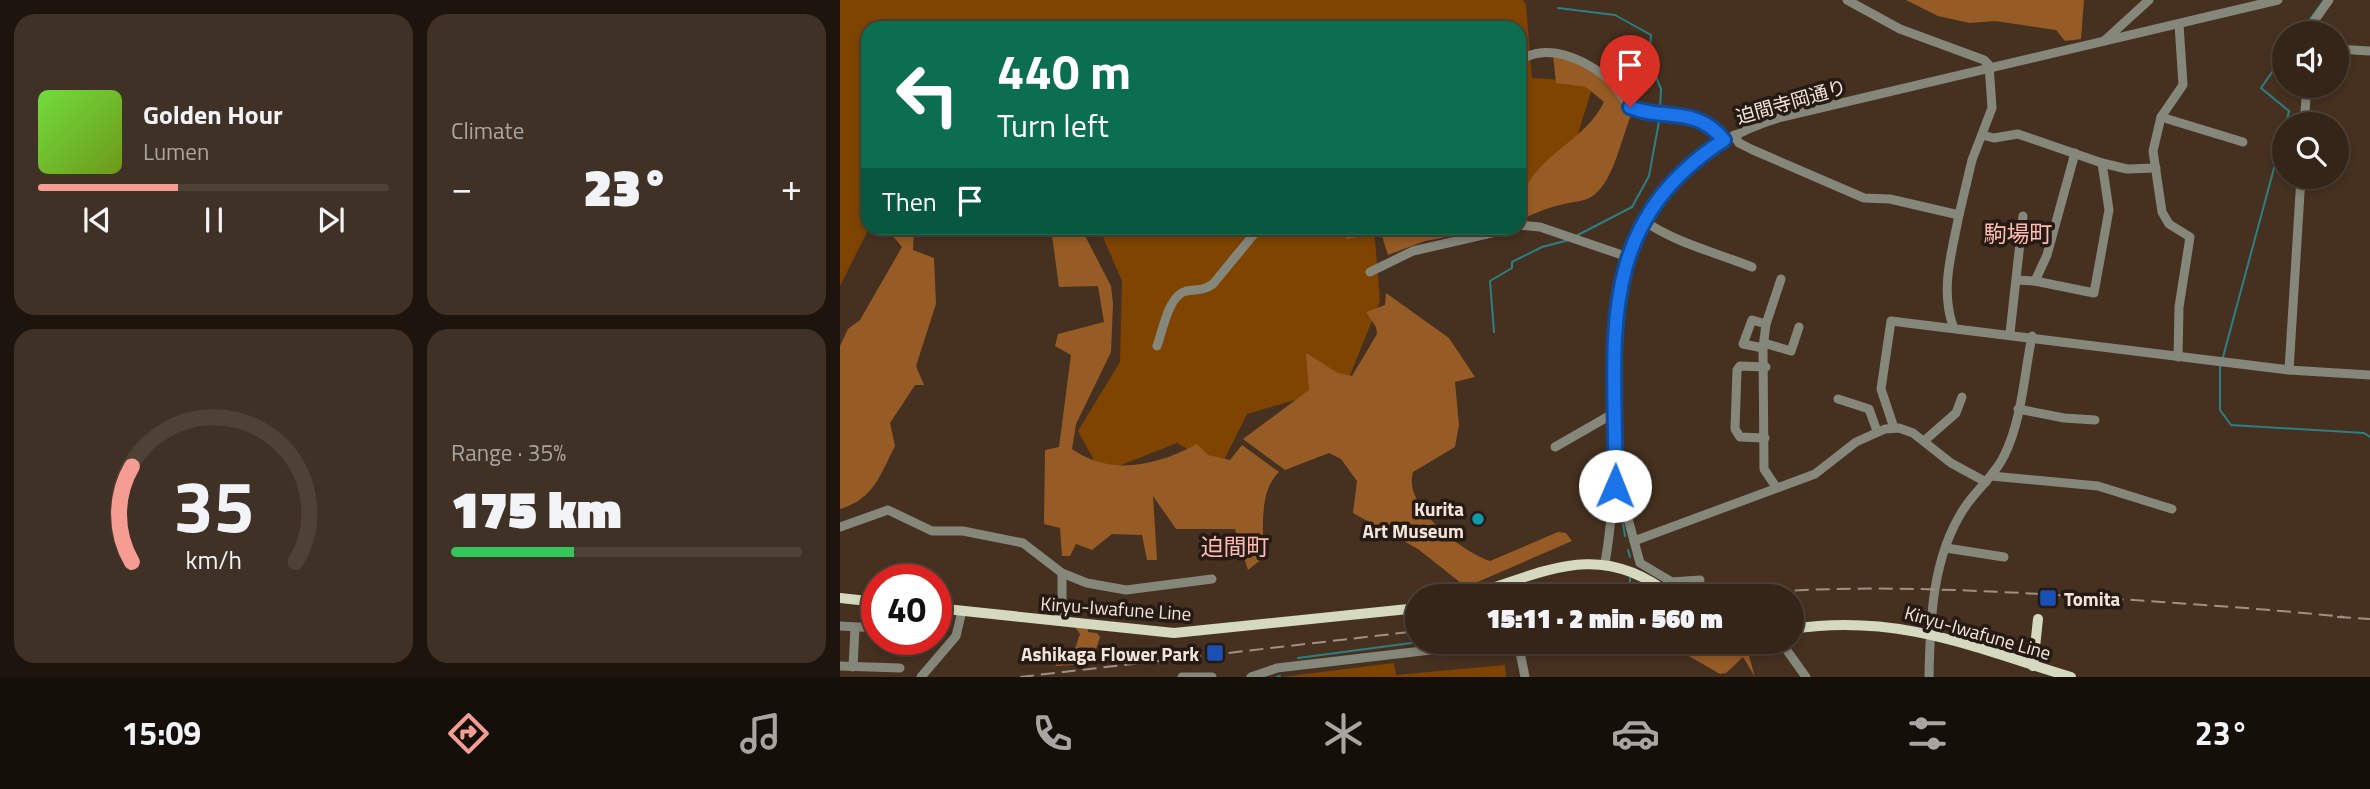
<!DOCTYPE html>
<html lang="en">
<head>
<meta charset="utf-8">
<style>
  body { margin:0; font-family:"Titillium Web","Noto Sans JP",sans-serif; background:#3f3125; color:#f1f3f6; height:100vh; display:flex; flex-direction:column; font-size:26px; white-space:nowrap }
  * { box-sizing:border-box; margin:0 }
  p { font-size:23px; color:#a9a5a2 }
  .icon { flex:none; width:38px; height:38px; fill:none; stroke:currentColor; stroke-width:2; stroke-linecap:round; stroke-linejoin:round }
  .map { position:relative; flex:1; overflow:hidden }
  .panel { display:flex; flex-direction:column; gap:14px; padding:14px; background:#1d140d; width:840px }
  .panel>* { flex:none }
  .top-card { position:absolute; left:21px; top:21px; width:665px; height:214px; border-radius:21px; box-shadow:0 4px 10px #0003,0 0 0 2px #4e4237; background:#0b6e4f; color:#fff; overflow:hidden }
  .buttons { position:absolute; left:1432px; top:21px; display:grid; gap:14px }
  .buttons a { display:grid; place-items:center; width:77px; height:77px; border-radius:50%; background:#342518; box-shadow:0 4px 10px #0003,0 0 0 2px #4e4237; font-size:35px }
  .speed { position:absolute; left:21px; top:564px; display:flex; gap:14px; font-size:35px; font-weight:700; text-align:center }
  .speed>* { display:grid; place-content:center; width:91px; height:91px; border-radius:50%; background:#342518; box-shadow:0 4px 10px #0003,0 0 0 2px #4e4237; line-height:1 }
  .speed .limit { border:10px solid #d22; background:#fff; color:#111 }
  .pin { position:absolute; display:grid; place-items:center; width:60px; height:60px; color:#fff; margin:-72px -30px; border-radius:50% 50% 50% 0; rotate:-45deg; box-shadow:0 0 7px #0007 }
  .pin .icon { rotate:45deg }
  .me { position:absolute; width:77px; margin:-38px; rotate:1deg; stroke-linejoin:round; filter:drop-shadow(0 0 5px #0008) }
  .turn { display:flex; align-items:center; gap:24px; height:147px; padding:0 21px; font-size:32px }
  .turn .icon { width:91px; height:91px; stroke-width:2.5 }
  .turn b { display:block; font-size:49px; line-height:60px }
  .then { display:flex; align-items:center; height:66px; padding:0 21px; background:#0003; gap:14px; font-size:26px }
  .big { font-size:52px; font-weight:800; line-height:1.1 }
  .panel .card { flex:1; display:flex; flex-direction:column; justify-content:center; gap:10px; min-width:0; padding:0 24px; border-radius:21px; background:#3f3125 }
  .panel .dial { align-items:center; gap:0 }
  .dial svg { height:182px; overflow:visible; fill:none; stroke:#4e4237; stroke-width:7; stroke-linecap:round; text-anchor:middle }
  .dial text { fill:#f1f3f6; stroke:none }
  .song { display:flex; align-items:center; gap:21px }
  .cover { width:84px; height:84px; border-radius:10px; background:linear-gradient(135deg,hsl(100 70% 55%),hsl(80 70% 35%)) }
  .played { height:7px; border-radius:4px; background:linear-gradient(90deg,#f59c93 40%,#4e4237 40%) }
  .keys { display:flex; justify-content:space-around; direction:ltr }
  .heat { display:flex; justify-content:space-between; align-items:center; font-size:38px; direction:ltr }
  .charge { height:10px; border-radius:5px; background:linear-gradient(90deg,#34c759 35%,#4e4237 0) }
  .panel .tiles { flex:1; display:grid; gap:14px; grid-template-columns:repeat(2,1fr) }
  .trip { position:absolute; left:565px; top:584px; width:399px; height:70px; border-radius:35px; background:#342518; box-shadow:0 4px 10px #0003,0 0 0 2px #4e4237; font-weight:800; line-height:70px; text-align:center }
  .menu { display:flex; height:112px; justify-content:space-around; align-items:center; background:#150f0a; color:#a9a5a2 }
  .menu .icon { width:49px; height:49px }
  .menu .current { color:#f59c93 }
  .menu b { font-size:32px; color:#f1f3f6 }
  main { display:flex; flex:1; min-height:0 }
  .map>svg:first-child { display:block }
</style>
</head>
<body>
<main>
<section class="panel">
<div class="tiles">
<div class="card">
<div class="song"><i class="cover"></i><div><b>Golden Hour</b><p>Lumen</p></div></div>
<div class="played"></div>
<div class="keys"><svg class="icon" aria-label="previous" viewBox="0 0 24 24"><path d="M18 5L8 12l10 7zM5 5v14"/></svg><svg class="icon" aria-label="pause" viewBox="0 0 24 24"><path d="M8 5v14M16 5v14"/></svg><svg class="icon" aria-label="next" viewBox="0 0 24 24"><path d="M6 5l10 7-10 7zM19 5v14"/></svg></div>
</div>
<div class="card"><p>Climate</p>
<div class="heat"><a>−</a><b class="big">23°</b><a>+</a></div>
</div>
<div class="card dial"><svg viewBox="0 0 100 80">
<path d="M14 69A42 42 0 1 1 86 69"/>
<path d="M14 69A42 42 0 0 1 14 27" stroke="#f59c93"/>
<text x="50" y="56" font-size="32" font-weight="700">35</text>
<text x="50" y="72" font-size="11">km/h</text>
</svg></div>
<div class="card"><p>Range · 35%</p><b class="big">175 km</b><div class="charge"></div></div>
</div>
</section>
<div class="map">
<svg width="1530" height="677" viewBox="0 0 1530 677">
  <rect width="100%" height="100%" fill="#463120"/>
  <g fill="#7e4400">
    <polygon points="0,0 683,0 686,5 692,78 754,82 734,147 679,191 679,28 28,28 29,228 0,286"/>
    <polygon points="259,228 534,228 540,301 506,385 407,414 380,468 337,443 261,473 238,431 280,362 282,281"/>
    <polygon points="554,663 556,675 665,665 666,677 441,677"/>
  </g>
  <g fill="#975c25">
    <polygon points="1066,0 1244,0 1241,39 1225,41 1216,30 1155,21 1130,23 1098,16"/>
    <path d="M713,55l53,17 30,33c-14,24 -20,77 -45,92 -8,5 -22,5 -31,8 -14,3 -28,10 -41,15 0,-62 64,-73 85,-118l-18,-15 -30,-4z"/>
    <path d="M46,228h28l-1,22 21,8 2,46 -20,62 8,19h-9l-25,38 5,23c-15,29 -21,53 -55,63v-163l8,-17 12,-9 42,-73z"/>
    <path d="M211,228h30l30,58 2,18 -2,48 -35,72 -4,25c39,28 86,16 125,-5l11,11 22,5 12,-15 37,27c-21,20 -15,58 -16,86l-15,12 -13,-41h-59l-23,-33 4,64h-10l-5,-25 -30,-1 -20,16 -16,-6 -6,12h-8l-2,-28 -16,-4 1,-74 14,-3 12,-92 -16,-9 3,-12 46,-12 -6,-36 -39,1z"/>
    <polygon points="510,228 655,228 585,241 548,255 541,233 506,239 504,229"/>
    <path d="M546,293l63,45 26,39 -20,5 4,43 -4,22 -42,25c-11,34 49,80 77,89l68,-29 8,1 6,8 -106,46 -48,-38 -65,-36 4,-32 -16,-22 -12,-6 -44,17 -42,-31 66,-49 -3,-37 32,20 14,3 25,-42 -1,-7 -10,-15 19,-7z"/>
    <polygon points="235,627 248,629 248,632 257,633 260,637 251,664 215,666 226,652 234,652 240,634"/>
    <polygon points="817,642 905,642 915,677 903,657 886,673 880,674 847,655"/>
  </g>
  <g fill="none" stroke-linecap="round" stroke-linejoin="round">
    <g stroke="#2d7f83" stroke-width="2">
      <polyline points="718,8 775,15 811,35 809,60 821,89 820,111"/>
      <polyline points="1460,33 1484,0"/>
      <polyline points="1444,55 1421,88 1449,111 1446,124"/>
      <polyline points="736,236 792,207 809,176 820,116"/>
      <polyline points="654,332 650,281 672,268 672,262 702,247 729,240"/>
      <polyline points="1383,357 1444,131"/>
      <polyline points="1380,366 1380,410 1391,425 1524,433 1530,437"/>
      <polyline points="783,524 785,536"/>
      <polyline points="788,550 790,557"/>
      <polyline points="734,597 735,588 790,584 790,578"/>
      <polyline points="458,658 579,642"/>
      <polyline points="437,677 440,676"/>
    </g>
    <g stroke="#85877b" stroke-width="9">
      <polyline points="1470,33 1472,24 1489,0"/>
      <polyline points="1264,41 1309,0"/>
      <polyline points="1496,49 1530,51"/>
      <path d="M679,61c27,-19 63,-3 87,16 9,8 16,20 24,30 32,14 67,-1 94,33"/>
      <polyline points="1321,117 1403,142"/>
      <polyline points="1464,124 1467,86"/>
      <polyline points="894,135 899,143 913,150 1024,198 1050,199 1119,215 1132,160 1152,108 1149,65 1144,60 1060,29 1007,0"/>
      <polyline points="1142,135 1154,138 1178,134 1262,163 1287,169 1316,168"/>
      <path d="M804,221c34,23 71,31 108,46"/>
      <polyline points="679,225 700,227 788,257"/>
      <polyline points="530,272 573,251 673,228"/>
      <polyline points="1177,280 1195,281 1207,255 1235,153"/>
      <polyline points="1195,281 1254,293 1269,210 1262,163"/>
      <path d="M1113,326c-13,-37 -1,-74 6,-111"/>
      <polyline points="1170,333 1183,216"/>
      <polyline points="924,343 951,351 959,327"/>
      <path d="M317,346c6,-16 11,-50 29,-55 11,-2 17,0 27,-7l46,-56"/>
      <polyline points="923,348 903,344 912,320 926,324"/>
      <polyline points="1338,357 1339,307 1350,237 1329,224 1322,212 1313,151 1321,117 1343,85 1339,24"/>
      <polyline points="1449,370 1461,177"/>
      <polyline points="998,399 1029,409 1037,431"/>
      <polyline points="1178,409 1224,418 1255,420"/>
      <polyline points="1054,428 1041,389 1051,321 1449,370 1530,375"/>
      <polyline points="925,438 900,437 895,429 897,370 900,366 926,367"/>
      <polyline points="1084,441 1116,413 1122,397"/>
      <polyline points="715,447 776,412"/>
      <polyline points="776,464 787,464 795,471 788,493 787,515 800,563 832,582 860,580"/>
      <polyline points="1151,476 1258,486 1332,509"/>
      <polyline points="936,487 924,469 923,348 926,324 941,279"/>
      <polyline points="0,527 48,510 92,531 123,531 183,543 222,573 247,583 286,590 372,579"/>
      <polyline points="794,541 975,474 1016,442 1045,429 1059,428 1073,433 1111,463 1146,482"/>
      <polyline points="1106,548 1164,557"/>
      <path d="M765,563c9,-53 11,-104 11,-158 -1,-37 -4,-75 2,-112 16,-87 79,-152 164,-176l496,-117"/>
      <polyline points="217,621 222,604 222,573"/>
      <polyline points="0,626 37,628"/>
      <polyline points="678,642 685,677"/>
      <polyline points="941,642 966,677"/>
      <polyline points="0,666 60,668"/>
      <polyline points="13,667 15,628"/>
      <polyline points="81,677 116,636 122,611"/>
      <polyline points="342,677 372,677"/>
      <polyline points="411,677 437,668 659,642"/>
      <path d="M1089,677c1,-57 3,-121 36,-170 12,-18 30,-32 39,-51 18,-36 20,-81 28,-120"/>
    </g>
    <g stroke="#d4d9bf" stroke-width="10">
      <path d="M626,597c79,-25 134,-59 207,0"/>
      <polyline points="0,598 37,602"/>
      <polyline points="96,608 334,633 578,608"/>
      <path d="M952,629c105,-16 181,18 279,48"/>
      <polyline points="1193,666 1198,619"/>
    </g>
    <g stroke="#a18f82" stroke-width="2" stroke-dasharray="14 7" stroke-linecap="butt">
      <path d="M871,597c126,-14 251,-8 378,0 85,6 170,11 255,20"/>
      <polyline points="1497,617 1530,619"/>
      <polyline points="180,677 578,631"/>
    </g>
  </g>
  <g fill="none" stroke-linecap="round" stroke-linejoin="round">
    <g stroke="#114b97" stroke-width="18">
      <path id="route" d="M775,486c3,-138 -27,-258 109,-346 -28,-35 -62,-19 -94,-33"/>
    </g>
    <use href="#route" stroke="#1a73e8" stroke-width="12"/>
  </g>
  <circle fill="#0f9aa8" stroke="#251b14" stroke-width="2.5" cx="638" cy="519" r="7"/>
  <g fill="#1a4fb4" stroke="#251b14" stroke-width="2.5">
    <rect x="1199" y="589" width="18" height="18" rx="3.5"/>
    <rect x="366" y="644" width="18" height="18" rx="3.5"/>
  </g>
  <g text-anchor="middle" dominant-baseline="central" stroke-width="7" stroke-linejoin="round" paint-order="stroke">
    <g font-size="19" fill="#f3e5da" stroke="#251b14">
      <text transform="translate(951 101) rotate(-16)">迫間寺岡通り</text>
      <text transform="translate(276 608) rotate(4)">Kiryu-Iwafune Line</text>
      <text transform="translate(1138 632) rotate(16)">Kiryu-Iwafune Line</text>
    </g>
    <g font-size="19" font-weight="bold" fill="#f3e5da" stroke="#251b14" text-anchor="end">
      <text x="624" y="508">Kurita<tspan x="624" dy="22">Art Museum</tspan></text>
      <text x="1224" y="598" text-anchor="start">Tomita</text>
      <text x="359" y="653">Ashikaga Flower Park</text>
    </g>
    <g font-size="23" fill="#ffbbb3" stroke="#251b14">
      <text x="1178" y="233">駒場町</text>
      <text x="395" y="546">迫間町</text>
    </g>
  </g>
</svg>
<div class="buttons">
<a><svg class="icon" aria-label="sound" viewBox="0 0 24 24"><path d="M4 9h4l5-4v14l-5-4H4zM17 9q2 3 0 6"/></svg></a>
<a><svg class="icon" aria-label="search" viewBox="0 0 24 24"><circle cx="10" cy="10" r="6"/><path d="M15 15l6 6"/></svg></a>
</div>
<div class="speed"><div class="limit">40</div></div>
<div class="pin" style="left:790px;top:107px;background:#d93025"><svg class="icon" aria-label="arrive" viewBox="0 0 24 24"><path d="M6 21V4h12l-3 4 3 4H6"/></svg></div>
<svg class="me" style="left:775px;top:486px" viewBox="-20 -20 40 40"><circle r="19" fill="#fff"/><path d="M0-13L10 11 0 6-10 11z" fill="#1a73e8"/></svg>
<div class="trip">15:11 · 2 min · 560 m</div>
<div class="top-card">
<div class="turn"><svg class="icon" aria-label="left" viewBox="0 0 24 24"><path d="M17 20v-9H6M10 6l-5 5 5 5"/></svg><div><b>440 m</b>Turn left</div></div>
<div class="then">Then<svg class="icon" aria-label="arrive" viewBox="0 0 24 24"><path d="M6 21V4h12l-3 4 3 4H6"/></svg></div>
</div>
</div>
</main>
<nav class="menu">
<b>15:09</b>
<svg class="icon current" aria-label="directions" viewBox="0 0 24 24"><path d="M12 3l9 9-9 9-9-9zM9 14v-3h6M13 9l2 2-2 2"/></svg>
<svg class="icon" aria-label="music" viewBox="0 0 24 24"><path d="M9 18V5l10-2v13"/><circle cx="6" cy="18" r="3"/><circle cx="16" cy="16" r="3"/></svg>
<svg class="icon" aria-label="phone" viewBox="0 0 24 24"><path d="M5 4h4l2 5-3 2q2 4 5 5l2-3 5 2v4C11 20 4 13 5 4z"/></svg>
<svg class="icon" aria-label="climate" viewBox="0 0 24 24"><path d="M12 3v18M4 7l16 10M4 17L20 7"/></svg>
<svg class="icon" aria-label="car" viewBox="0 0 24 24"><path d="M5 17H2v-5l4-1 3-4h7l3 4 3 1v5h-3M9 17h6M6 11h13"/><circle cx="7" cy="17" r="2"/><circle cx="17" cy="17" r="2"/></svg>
<svg class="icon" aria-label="filters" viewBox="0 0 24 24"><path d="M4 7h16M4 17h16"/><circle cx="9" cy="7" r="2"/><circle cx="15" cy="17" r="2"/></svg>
<b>23°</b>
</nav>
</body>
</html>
